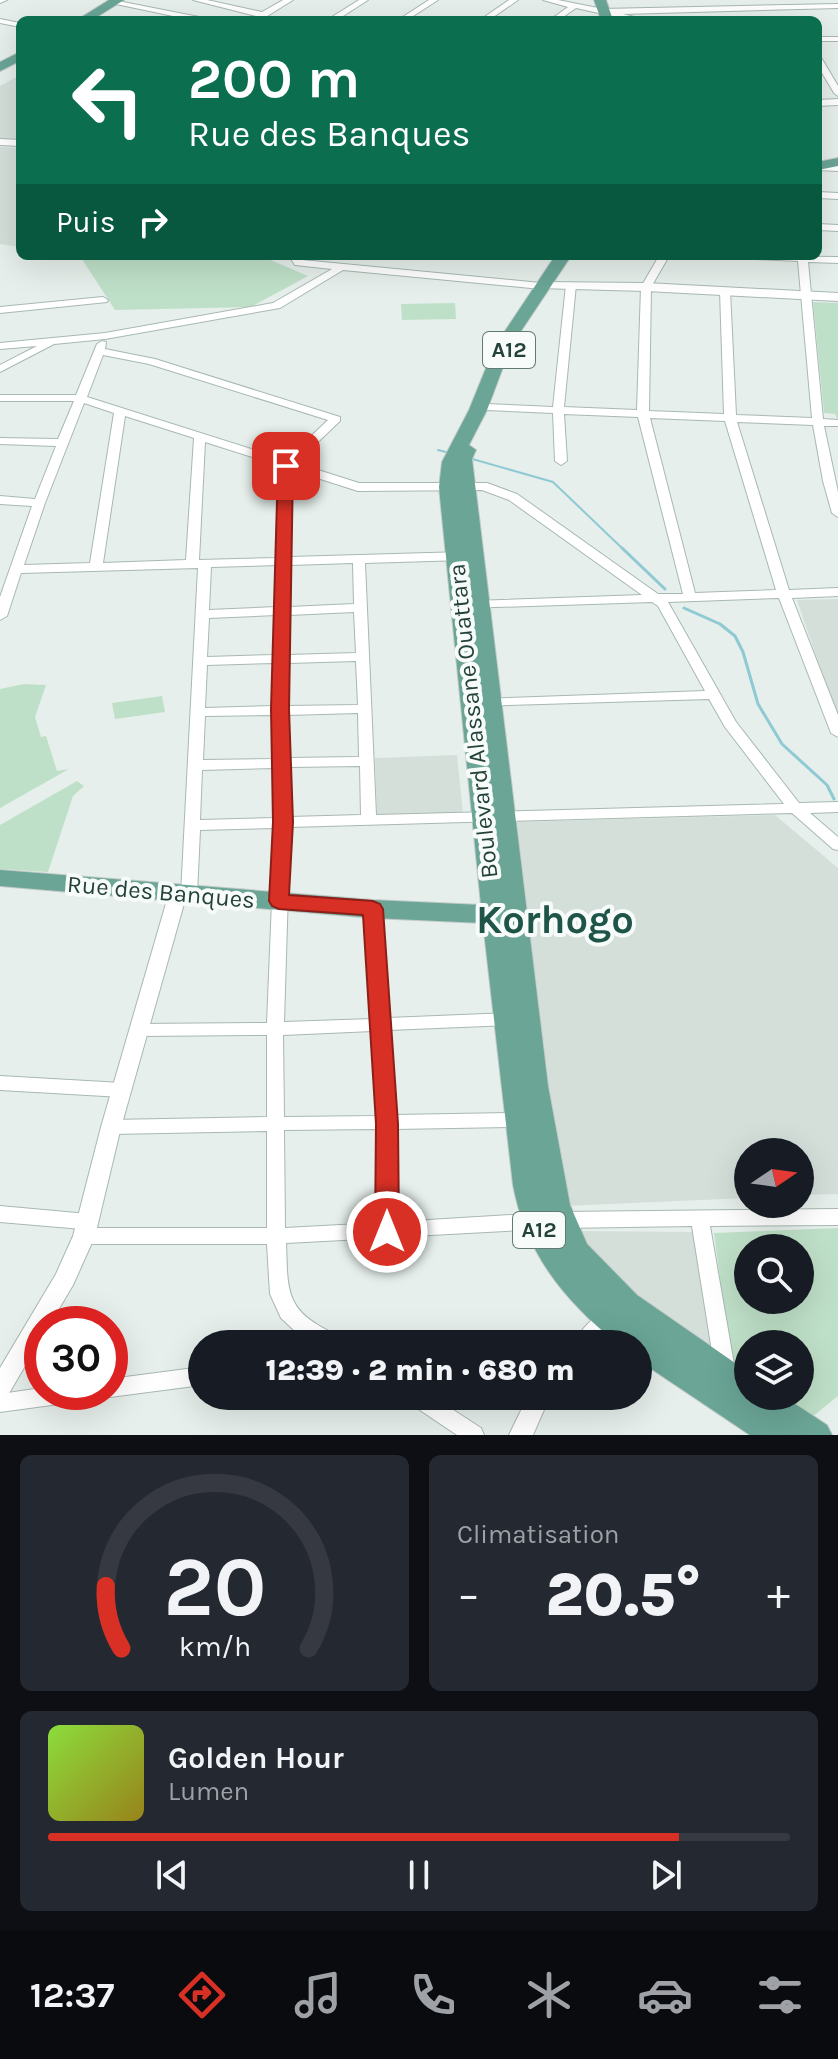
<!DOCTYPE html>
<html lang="fr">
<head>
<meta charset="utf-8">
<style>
  body { margin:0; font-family:Karla,sans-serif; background:#242831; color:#f1f3f6; height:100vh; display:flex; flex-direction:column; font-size:30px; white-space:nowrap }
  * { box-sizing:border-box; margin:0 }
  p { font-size:26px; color:#9ea1a6 }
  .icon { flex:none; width:44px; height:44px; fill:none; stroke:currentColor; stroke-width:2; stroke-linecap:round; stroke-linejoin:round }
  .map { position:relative; height:1435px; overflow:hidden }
  .panel { display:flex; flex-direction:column; gap:20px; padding:20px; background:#0d0f14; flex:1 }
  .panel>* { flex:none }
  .guide { position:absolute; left:16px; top:16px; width:806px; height:244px; border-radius:12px; box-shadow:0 8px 32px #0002; background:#0b6e4f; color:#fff; overflow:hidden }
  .needle { width:52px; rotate:77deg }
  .buttons { position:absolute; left:734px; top:1138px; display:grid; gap:16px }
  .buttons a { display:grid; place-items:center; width:80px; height:80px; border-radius:50%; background:#171b24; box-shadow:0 8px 32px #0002; font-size:40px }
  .speed { position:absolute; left:24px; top:1306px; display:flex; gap:16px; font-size:40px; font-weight:700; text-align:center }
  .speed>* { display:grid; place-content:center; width:104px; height:104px; border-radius:50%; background:#171b24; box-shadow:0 8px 32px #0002; line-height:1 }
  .speed .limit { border:12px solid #d22; background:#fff; color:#111 }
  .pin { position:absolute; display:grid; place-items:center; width:68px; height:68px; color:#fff; margin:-34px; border-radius:16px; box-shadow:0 4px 12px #0006 }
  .me { position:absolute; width:88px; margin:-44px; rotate:0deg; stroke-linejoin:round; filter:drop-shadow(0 0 6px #0008) }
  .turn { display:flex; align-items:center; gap:28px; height:168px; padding:0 40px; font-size:36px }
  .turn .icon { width:104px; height:104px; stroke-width:2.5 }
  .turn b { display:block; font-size:56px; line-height:68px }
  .then { display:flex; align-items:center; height:76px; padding:0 40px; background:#0003; gap:16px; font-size:30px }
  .big { font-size:60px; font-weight:800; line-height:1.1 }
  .panel .widget { flex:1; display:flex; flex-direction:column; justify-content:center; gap:12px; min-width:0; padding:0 28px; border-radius:12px; background:#242831 }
  .panel .dial { align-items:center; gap:0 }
  .dial svg { height:208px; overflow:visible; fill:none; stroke:#363941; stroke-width:7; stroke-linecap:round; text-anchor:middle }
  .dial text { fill:#f1f3f6; stroke:none }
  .song { display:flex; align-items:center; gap:24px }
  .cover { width:96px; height:96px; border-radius:12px; background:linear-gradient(135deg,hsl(90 70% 55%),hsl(50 70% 35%)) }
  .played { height:8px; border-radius:4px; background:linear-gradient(90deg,#d93025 85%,#363941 85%) }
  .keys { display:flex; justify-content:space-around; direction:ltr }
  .heat { display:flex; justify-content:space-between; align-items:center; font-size:44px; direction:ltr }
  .panel .tiles { flex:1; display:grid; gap:20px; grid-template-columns:1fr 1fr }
  .widget:last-child { grid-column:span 2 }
  .trip { position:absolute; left:188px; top:1330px; width:464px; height:80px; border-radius:40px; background:#171b24; box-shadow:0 8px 32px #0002; font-weight:800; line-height:80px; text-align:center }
  .dock { display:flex; height:128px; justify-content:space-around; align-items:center; background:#090b0e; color:#9ea1a6 }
  .dock .icon { width:56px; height:56px }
  .dock .current { color:#d93025 }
  .dock b { font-size:36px; color:#f1f3f6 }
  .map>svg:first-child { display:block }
</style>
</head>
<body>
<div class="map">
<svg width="838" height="1435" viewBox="0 0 838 1435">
  <rect width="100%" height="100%" fill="#e6efeb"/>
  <g fill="#d4dfda">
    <polygon points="20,75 20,141 0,139 0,86"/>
    <polygon points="0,147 20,148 20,247 0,244"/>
    <polygon points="838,599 838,720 797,600"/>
    <polygon points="457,755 463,814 377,816 375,758"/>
    <polygon points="775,815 838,868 838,1194 800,1195 800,1152 748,1152 748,1198 563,1206 517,822"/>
    <polygon points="573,1231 697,1232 712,1349 631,1291"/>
  </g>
  <g fill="#bfe0c8" fill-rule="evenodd">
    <polygon points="80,256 261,256 308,276 251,307 115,310"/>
    <polygon points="813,302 838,303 838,420 835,414 824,413"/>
    <polygon points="455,303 456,319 402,320 401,304"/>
    <polygon points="24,684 46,685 35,717 41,737 46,736 57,771 69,769 0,808 0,689"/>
    <polygon points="162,696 165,712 115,719 112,703"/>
    <polygon points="77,781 84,786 73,796 48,872 0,869 0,825"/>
    <path d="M838,1228v168l-26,21 -30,-21h18v-52h-52v28l-17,-11 -17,-128zM748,1248h52v52h-52z"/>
  </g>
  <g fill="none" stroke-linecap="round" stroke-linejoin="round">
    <g stroke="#8ec9d4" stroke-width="2">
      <polyline points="438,450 450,453"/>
      <polyline points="469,458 553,482 624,550"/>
    </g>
    <g stroke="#8ec9d4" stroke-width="3">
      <polyline points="622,548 665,589"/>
      <polyline points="684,608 720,624 735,636 743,652 758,704 782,744 827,785 834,799"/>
    </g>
    <g stroke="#a8b8b2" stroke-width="2">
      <g id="minor">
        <polygon points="0,0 7,0 0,3"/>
        <polygon points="113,0 204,18 208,20 192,20 116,4 113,4"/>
        <polygon points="193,0 207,0 262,12 283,0 293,0 261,20 251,20 256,16"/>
        <polygon points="359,0 368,0 337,20 327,20"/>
        <polygon points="429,0 438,0 407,20 398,20"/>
        <polygon points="509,0 518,0 489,20 480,20"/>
        <polygon points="543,0 558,0 603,9 838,4 838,8 623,14 645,20 630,20 576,8 559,20 550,20 568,7"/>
        <polygon points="0,19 20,23 20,27 0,23"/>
        <rect x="818" y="37" width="20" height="4"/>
        <polygon points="818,57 822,59 838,86 838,96 834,93 818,66"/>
        <polygon points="838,99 838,105 818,106 818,100"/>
        <polygon points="0,139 20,140 20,146 0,145"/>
        <polygon points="818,164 838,165 838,171 818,170"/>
        <polygon points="818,192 838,193 838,199 818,198"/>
        <polygon points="818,224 838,225 838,231 818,230"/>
        <polygon points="289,256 299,256 302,260 541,283 546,286 541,289 343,270 280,308 105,339 54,344 0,372 0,365 37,346 0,349 0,343 105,333 273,303 332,269 295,265"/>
        <path d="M659,256h10l-18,31 -2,124 75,3 -4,-123 5,-3 5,3 6,124 76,3 -14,-157 -42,-2 -5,-3 87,1v6l-30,-1 15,157 15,1v6h-14l14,66v25l-6,-4 -9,-32 -10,-56 -76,-3 52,168 49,-2v8l-46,2 46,117v22l-7,-4 -52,-135 -111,4 68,120 63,81 39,-1v10l-28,1 28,24v13l-5,-1 -41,-36 -502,14 -6,195 88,-3 -7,-110 2,-4h12l2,4 7,109 122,-5 6,2 2,4 -2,4 -6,2 -121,5 6,85 122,-2 6,2 3,5 -3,5 -6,2 -121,2v93l165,-10 277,-3v16l-128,1 25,144 -3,6 -7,3 -7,-3 -3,-6 -23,-144 -131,2 -167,9 -7,3 -6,-2 -95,5c2,36 -3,62 32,82 9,6 20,9 25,19h-27l-19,-11 -16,-15 -11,-24 -3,-50h-183l-7,-3 -2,-5 2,-5 5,-2 -82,-7v-16l88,8 7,3 2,5 -5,6h175v-97l-156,3 -6,-2 -3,-5 3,-5 6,-2 156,-3v-82l-128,1 -6,-2 -2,-4 2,-4 6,-2 128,-1 8,-195 -75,2 -3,64 -3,4h-10l-3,-4 17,-326 -177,5 -14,43 -7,4v-23l32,-91 -32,-2v-8l35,3 21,-53 -56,-2v-6l58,1 16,-38h-74v-6h76l21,-51 5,-3 4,1 -1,7 50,10 185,58v4l-44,42 63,20h128l30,11 141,100h25l-45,-177 -74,-3 3,47 -6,4 -6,-4 -2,-48 -66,-3 -9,3 -6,-3 14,-6 67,3 13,-122 5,-3 5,3 -12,122 73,3 4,-123zM103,355l46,9 179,56 -42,40 -199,-63zM84,403l30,10 -24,150 -66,2 21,-62zM125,416l69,22 -8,122 -83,3zM650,418l75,3 51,169 -81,3zM205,442l75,24 -3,92 -78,2zM292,470l66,21 124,-1 27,10 133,95 -171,6 -5,1 -2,3 2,3 186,-6 6,4 47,85 -222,8 -7,4 2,3 231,-7 16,28 59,77 -408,11 -11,-252 99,-3 6,-4 -6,-4 -174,5zM353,563l1,41 -65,3 1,-42zM277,565l-1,42 -67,3 2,-43zM354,612l2,41 -68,2 1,-40zM276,615l-1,40 -68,2 2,-39zM356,661l2,44 -71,1 1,-43zM274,663l-1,43 -68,2 2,-43zM358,713l1,44 -71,1 -1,-43zM273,715l1,44 -71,1 2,-44zM360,766l1,49 -71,2 -1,-50zM274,768l1,50 -75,2 2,-50zM373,1031l5,85 -94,1 -1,-82zM378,1129v94l-93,5 -1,-98z"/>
        <polygon points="103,297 108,300 107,302 0,313 0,307"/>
        <polygon points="0,1076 122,1083 128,1085 131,1090 128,1095 122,1097 0,1090"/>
        <polygon points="202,1367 202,1385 110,1397 102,1392 110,1392 110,1379"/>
        <polygon points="42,1388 42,1392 91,1392 88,1398 81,1401 0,1412 0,1394"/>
        <polygon points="405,1396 432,1396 481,1428 484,1435 457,1435 408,1402"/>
      </g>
    </g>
    <g stroke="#a8b8b2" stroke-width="2">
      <g id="tertiary">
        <polygon points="541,282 646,283 838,293 838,301 646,291 537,288 537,284"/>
        <polygon points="178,887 184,889 187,893 121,1127 95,1236 73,1285 50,1324 42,1324 42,1337 8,1395 0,1398 0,1368 56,1274 73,1236 101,1127 169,893 172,889"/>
        <path d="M616,1304l8,2 3,7 -3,7 -25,24h-26c7,-15 28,-35 43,-40z"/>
        <polygon points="528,1396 550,1396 533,1435 509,1435"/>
      </g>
    </g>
    <g stroke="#c2cac8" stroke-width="2">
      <g id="primary">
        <polygon points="109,0 124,0 92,20 77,20"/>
        <polygon points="594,0 606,0 613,20 601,20"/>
        <polygon points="20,52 20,61 0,71 0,62"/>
        <polygon points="838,158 838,166 818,170 818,162"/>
        <path d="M555,256h16l-60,90 -24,64 -18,35 7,5 -4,9 76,627 22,119 17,39 50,51 111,77v24h35l44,29 5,10h-82l-112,-75v-16h-20c-53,-43 -92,-90 -105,-159l-30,-262 -110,-5 -373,-32v-16l373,30 108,5 -42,-418 3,-25 27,-52 26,-64z"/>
      </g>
    </g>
    <use href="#minor" fill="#fff" fill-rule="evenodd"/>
    <use href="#tertiary" fill="#fff" fill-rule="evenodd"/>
    <use href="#primary" fill="#6aa596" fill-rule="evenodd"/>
  </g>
  <polygon fill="#d93025" stroke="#8d1f18" stroke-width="2" points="286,461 293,466 289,709 293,822 289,895 373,901 380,904 383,909 398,1124 399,1232 395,1239 387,1242 378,1239 375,1232 376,1124 363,915 279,909 272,906 269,901 273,822 271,709 278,466"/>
  <g text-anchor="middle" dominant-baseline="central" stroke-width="8" stroke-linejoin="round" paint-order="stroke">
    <g fill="#f7fbf9" stroke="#637a73" stroke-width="2">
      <rect x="483" y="332" width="52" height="36" rx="6"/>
      <rect x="513" y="1212" width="52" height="36" rx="6"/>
    </g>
    <g font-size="22" font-weight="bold" fill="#24423a">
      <text x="509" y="350">A12</text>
      <text x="539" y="1230">A12</text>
    </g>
    <g font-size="24" fill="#24423a" stroke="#f7fbf9">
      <text transform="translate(473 721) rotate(-96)">Boulevard Alassane Ouattara</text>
      <text transform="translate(161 892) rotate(5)">Rue des Banques</text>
    </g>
    <g font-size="40" font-weight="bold" fill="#1f5548" stroke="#f7fbf9">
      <text x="555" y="919">Korhogo</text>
    </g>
  </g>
</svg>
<div class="buttons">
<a><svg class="needle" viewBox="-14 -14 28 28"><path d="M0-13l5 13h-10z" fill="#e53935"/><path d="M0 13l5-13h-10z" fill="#9ea1a6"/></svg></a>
<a><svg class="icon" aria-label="search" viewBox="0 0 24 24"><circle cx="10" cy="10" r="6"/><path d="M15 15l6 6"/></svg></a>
<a><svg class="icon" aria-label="layers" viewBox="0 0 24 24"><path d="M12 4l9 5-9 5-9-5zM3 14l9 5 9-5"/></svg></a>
</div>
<div class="speed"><div class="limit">30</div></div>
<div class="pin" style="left:286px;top:466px;background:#d93025"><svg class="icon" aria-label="arrive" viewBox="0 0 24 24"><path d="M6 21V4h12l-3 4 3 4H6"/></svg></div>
<svg class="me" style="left:387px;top:1232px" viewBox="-20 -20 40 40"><circle r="17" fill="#d93025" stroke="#fff" stroke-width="3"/><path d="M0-11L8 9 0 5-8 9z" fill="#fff"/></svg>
<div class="trip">12:39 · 2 min · 680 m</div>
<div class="guide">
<div class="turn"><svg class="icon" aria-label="left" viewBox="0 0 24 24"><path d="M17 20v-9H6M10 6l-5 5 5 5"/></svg><div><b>200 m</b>Rue des Banques</div></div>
<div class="then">Puis<svg class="icon" aria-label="right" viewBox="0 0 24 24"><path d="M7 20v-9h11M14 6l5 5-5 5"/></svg></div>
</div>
</div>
<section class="panel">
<div class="tiles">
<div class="widget dial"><svg viewBox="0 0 100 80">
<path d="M14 69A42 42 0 1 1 86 69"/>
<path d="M14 69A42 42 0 0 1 8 45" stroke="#d93025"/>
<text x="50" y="56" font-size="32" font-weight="700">20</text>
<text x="50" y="72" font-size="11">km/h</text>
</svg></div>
<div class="widget"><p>Climatisation</p>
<div class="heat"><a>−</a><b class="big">20.5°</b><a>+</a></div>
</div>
<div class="widget">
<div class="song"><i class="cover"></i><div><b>Golden Hour</b><p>Lumen</p></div></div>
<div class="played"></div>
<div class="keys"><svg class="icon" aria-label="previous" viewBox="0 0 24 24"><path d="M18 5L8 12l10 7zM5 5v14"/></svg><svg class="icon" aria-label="pause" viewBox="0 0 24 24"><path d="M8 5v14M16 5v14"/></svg><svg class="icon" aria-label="next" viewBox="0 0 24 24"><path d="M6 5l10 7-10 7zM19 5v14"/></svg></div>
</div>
</div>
</section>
<nav class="dock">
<b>12:37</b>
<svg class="icon current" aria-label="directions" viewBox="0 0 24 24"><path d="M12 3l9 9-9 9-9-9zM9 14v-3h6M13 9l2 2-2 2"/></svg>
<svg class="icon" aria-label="music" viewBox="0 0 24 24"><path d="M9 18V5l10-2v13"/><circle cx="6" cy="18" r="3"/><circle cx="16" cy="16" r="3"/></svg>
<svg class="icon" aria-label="phone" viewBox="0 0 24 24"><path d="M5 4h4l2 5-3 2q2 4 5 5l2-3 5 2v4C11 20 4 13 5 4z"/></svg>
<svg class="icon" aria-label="climate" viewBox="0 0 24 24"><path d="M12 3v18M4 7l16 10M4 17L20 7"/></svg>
<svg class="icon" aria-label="car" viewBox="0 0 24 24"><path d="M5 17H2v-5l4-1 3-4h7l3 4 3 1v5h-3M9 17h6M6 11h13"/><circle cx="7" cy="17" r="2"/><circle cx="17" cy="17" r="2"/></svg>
<svg class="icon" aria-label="filters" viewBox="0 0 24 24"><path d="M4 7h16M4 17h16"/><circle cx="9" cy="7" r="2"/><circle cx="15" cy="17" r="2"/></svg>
</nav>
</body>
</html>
